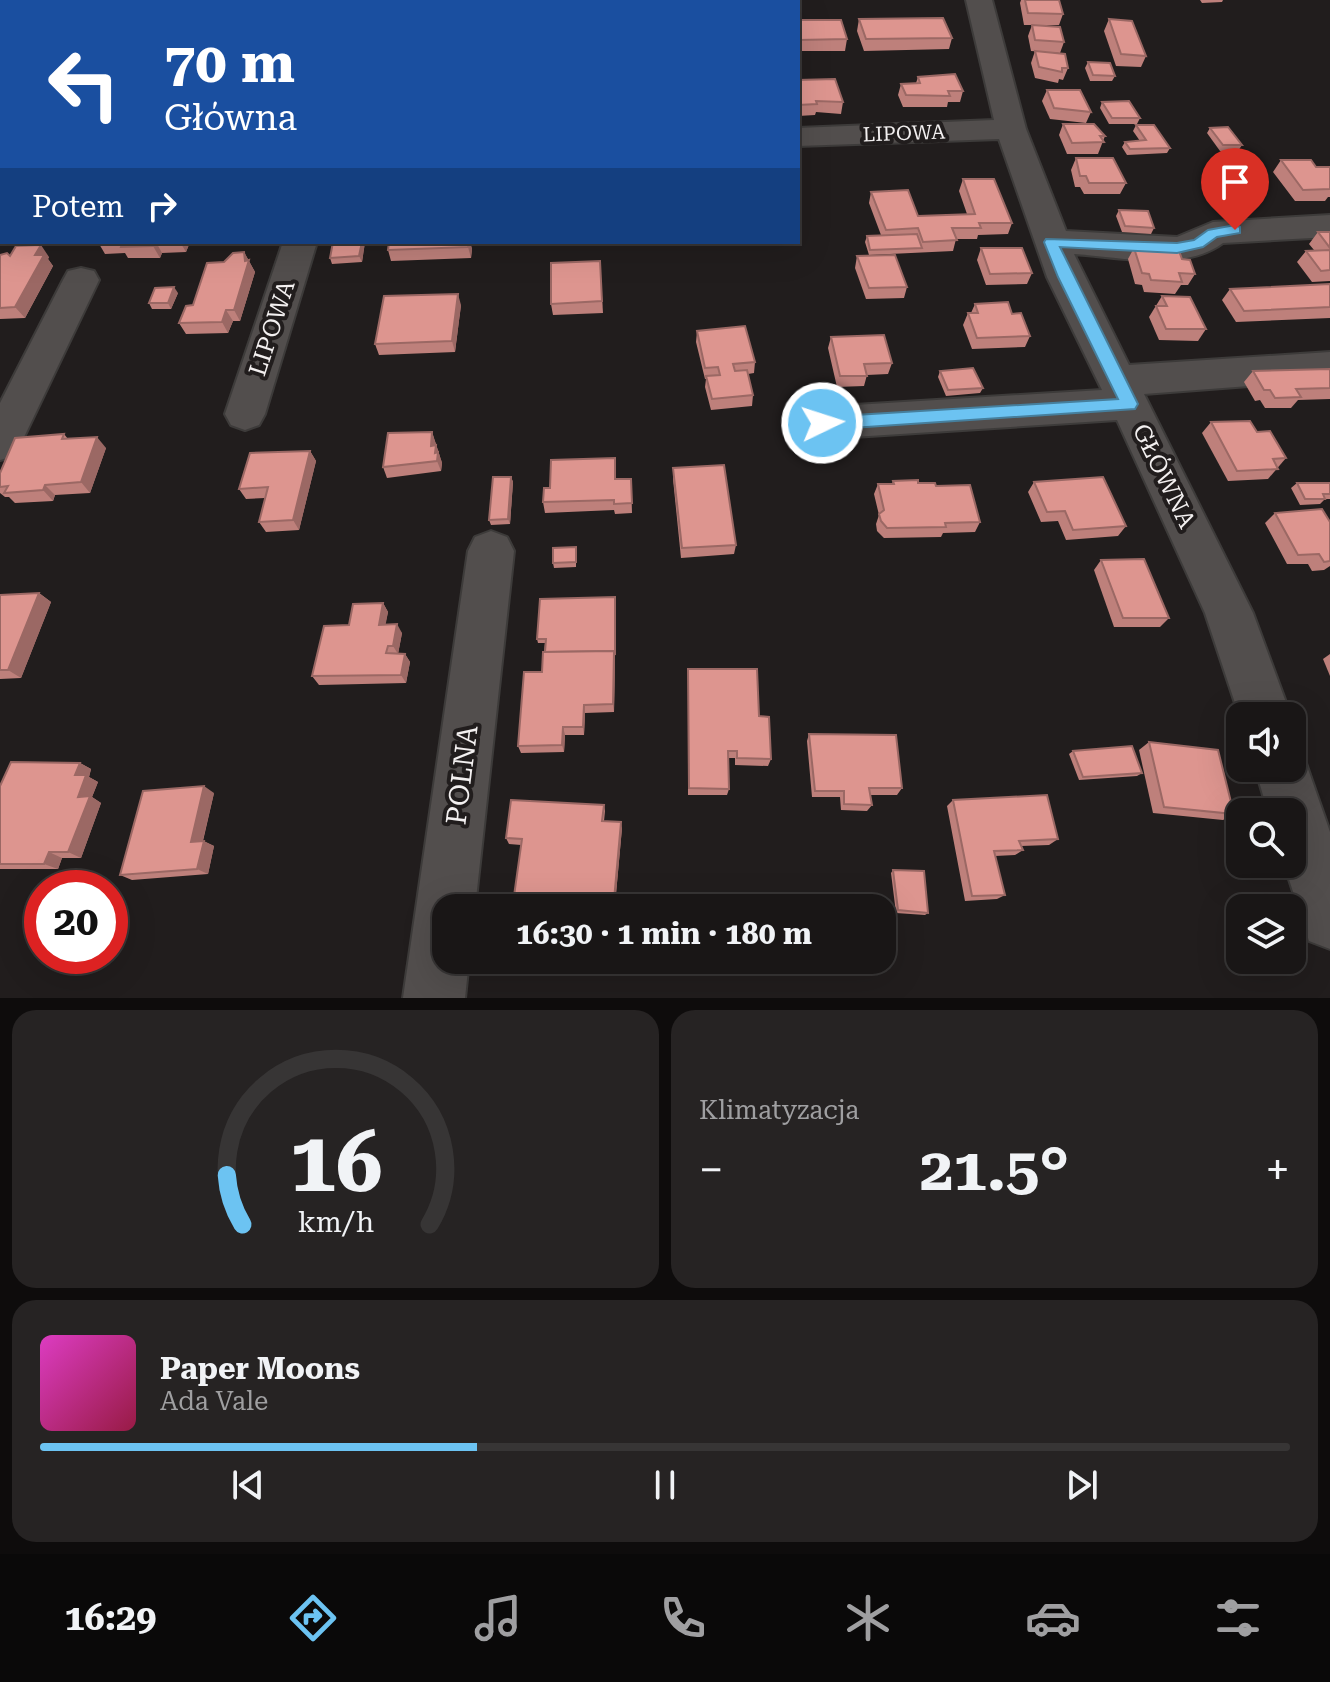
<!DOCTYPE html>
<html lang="pl">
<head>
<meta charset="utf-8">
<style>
  body { margin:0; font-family:"Roboto Serif",serif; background:#262323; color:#f1f3f6; height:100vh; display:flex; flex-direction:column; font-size:30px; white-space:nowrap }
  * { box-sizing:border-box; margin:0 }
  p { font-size:26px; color:#9f9fa1 }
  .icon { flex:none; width:44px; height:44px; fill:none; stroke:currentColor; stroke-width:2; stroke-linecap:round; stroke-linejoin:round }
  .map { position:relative; height:998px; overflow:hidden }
  .details { display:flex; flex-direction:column; gap:12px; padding:12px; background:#0e0c0c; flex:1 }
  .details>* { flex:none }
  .banner { position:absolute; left:0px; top:0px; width:800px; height:244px; box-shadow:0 8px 32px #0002,0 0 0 2px #373535; background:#1a4fa0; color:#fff; overflow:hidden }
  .fabs { position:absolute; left:1226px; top:702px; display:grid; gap:16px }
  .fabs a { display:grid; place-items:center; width:80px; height:80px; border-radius:16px; background:#191616; box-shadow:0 8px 32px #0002,0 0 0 2px #373535; font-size:40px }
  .speed { position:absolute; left:24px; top:870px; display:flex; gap:16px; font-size:40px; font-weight:700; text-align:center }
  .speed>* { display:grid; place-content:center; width:104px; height:104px; border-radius:50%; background:#191616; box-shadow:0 8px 32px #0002,0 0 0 2px #373535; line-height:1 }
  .speed .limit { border:12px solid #d22; background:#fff; color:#111 }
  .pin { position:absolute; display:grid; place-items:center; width:68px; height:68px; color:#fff; margin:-82px -34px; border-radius:50% 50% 50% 0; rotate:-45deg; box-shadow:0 0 8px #0007 }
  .pin .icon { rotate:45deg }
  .me { position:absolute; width:88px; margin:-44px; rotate:86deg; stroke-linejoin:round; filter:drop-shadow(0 0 6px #0008) }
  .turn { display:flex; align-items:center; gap:28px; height:168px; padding:0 32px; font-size:36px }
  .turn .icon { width:104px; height:104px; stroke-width:2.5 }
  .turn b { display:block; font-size:56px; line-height:68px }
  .then { display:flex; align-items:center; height:76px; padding:0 32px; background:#0003; gap:16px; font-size:30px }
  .big { font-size:60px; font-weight:700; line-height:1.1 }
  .details .widget { flex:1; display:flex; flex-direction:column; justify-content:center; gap:12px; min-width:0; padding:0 28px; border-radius:24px; background:#262323 }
  .details .dial { align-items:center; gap:0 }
  .dial svg { height:208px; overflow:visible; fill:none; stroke:#373535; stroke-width:7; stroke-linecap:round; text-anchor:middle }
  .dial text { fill:#f1f3f6; stroke:none }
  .song { display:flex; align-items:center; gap:24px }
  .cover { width:96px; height:96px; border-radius:12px; background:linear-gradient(135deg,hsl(310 70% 55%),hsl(340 70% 35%)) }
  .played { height:8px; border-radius:4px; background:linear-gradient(90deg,#6cc3f2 35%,#373535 35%) }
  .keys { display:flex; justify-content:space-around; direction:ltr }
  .heat { display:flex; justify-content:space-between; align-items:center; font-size:44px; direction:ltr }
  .details .tiles { flex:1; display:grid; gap:12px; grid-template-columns:1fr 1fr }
  .widget:last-child { grid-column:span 2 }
  .trip { position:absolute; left:432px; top:894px; width:464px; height:80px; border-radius:24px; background:#191616; box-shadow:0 8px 32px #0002,0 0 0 2px #373535; font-weight:700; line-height:80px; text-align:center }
  .dock { display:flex; height:128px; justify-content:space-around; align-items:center; background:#0a0909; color:#9f9fa1 }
  .dock .icon { width:56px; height:56px }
  .dock .selected { color:#6cc3f2 }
  .dock b { font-size:36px; color:#f1f3f6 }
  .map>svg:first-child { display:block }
</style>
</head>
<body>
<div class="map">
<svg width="1330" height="998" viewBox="0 0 1330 998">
  <rect width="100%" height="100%" fill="#211d1d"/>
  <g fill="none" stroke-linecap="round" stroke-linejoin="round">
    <g stroke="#3d3b3a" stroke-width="4">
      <g id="minor">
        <polygon points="110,0 137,0 109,2"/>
        <path d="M966,0h26l34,129 40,102 111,6 36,-15 117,-7v22l-107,6c-39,29 -103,14 -149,11l55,111 201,-13v28l-186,14 109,219 38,103 -51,2 -35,-105 -88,-193 -295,19 -15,-5 -6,-11 6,-11 15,-5 280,-17 -55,-113 -48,-138 -201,7v-18l196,-8z"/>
        <polygon points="283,242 317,242 265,414 259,425 245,430 231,425 225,414"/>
        <polygon points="81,268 94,271 99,280 15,456 0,460 0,403 63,280 68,271"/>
        <polygon points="491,531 507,537 514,551 475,908 446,908 446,960 469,960 465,998 403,998 468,551 475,537"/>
        <polygon points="1292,745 1301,749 1330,832 1330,949 1309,941 1284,864 1292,864 1292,812 1268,812 1255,768 1292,768"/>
      </g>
    </g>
    <use href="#minor" fill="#524e4d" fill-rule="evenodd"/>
  </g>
  <g fill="#be807b">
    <polygon points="1021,0 1059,0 1063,14 1059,25 1024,25 1020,3"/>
    <polygon points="1200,0 1223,0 1222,2 1202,3"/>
    <polygon points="859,19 952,38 949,49 864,51 857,31"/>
    <polygon points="1109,19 1146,56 1141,67 1116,66 1104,31"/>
    <polygon points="798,20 847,39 845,51 798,51"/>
    <polygon points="1032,25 1064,42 1060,53 1031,51 1028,36"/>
    <polygon points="1035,51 1068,68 1063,80 1059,79 1058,83 1035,78 1031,63"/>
    <polygon points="1088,62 1115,76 1112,81 1090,81 1085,68"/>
    <polygon points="918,77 963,91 960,102 948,102 947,107 903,107 898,95 901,84 916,83"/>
    <polygon points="798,80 843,102 841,114 816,112 815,115 798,116"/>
    <polygon points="1047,90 1091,112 1086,123 1050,119 1042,101"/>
    <polygon points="1102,102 1140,118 1137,124 1109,124 1100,108"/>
    <polygon points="1063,124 1105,136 1098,154 1067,154 1059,135"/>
    <polygon points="1136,125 1170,148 1167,153 1127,155 1122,147 1125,142 1140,141 1133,131"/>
    <polygon points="1210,128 1242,145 1238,151 1220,151 1207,133"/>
    <polygon points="1076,158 1126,183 1120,194 1084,194 1080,187 1075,187 1071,170"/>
    <polygon points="1281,160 1316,167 1330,167 1330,197 1328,197 1325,201 1295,201 1273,172"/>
    <polygon points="963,179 1012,223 1008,234 978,235 977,239 956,239 953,251 869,255 865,242 867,236 881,235 869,203 871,192 918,216 967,214 959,191"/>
    <polygon points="1119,210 1154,228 1151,234 1122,232 1116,216"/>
    <polygon points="1318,232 1330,232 1330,281 1312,282 1297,262 1306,251 1314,250 1309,244"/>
    <polygon points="98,242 190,242 186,252 162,253 160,258 128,258 125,253 105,254"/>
    <polygon points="267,242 281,242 280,244 268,244"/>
    <polygon points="333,242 365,242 362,262 332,264 330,258"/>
    <polygon points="470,242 472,249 471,258 391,261 388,250"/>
    <polygon points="981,248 1032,273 1027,284 986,285 977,260"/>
    <polygon points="1134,248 1182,259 1195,274 1188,285 1181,285 1175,294 1144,292 1142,285 1135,284 1128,259"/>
    <polygon points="244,252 255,272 240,321 233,321 228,333 186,334 179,323 224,262"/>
    <polygon points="0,255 49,257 48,259 53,266 25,318 0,319"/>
    <polygon points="857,256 907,287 904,298 866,299 855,268"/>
    <polygon points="600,261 603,313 553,315 551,304"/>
    <polygon points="1330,284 1330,318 1236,322 1222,300 1230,289"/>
    <polygon points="178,293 171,309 152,309 149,303"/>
    <polygon points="1162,296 1206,329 1198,341 1159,340 1149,317"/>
    <polygon points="975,304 1012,314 1030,336 1025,347 972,349 963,325 968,313 971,313"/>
    <polygon points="461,305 455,352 379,355 375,344"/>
    <polygon points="697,331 755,362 754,373 748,374 753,395 752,406 711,410 705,387 706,379 705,379 696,342"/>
    <polygon points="831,337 892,363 888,374 867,375 864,386 837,387 828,348"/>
    <polygon points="1330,369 1330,399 1298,400 1291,408 1265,408 1260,400 1255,401 1244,382 1253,371"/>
    <polygon points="940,371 983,388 980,393 946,396 938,377"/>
    <polygon points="1211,422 1257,432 1286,458 1268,479 1228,481 1202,433"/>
    <polygon points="432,432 442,463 441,471 387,478 383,467"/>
    <polygon points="64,434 68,439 106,448 90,493 55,495 53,501 15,503 9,497 5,497 0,493 0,473"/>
    <polygon points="310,451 316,461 299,530 266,532 259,522 265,498 246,499 239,489"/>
    <polygon points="673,468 736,545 734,554 681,558 673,479"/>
    <polygon points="511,477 513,482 510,524 491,525 489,520"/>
    <polygon points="616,479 631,479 632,513 615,514 614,510 545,513 543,502"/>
    <polygon points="893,481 936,486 980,522 975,532 943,533 941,537 884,538 877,531 876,524 879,515 874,494 878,484 892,484"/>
    <polygon points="1034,482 1126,526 1118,536 1066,540 1058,521 1041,522 1028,492"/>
    <polygon points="1297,483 1330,483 1330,499 1325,499 1320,504 1300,505 1291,488"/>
    <polygon points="1275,513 1330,522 1330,566 1324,570 1312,571 1308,564 1287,564 1265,523"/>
    <polygon points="576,547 576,567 554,568 553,563"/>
    <polygon points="1101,560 1169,618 1160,627 1114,627 1094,570"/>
    <polygon points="39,593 51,602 21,678 0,679 0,595"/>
    <polygon points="616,602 614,712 585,713 584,735 565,735 564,752 521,753 518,746 542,672 545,643 538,643 537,639"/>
    <polygon points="383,603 388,612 385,625 402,633 398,654 405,654 410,662 406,683 319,685 312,676 349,625"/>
    <polygon points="1330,654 1330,676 1323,659"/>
    <polygon points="688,677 759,716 771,759 768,766 735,765 735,758 728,758 729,789 727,795 688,795"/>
    <polygon points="809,734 902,788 897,795 870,795 872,805 867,811 841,810 840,797 812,797 807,741"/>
    <polygon points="1149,742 1234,814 1223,820 1153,813 1139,750"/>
    <polygon points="1073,751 1142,773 1137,776 1079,780 1069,754"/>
    <polygon points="80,763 91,769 89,777 98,782 92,797 101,803 81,858 62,858 58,869 0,869 0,786"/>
    <polygon points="214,793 203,841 214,846 208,874 132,880 120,875"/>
    <polygon points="953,800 1058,839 1049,845 1021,846 1023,850 1015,855 995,856 1005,895 997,899 965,901 947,806"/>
    <polygon points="604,805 605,811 604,821 622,828 615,905 517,901 514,896 521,845 509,844 506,838"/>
    <polygon points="893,870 928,913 925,915 896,913 891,873"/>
  </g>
  <g fill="#9b6864">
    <polygon points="2,98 2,120 0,123 0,101"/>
    <polygon points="156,242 162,253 160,258 153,246"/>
    <polygon points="180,242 190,242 186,252"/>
    <polygon points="362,242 365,242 362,262 359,256"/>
    <polygon points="469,242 470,242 472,249 471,258 468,247"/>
    <polygon points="41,245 49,257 48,259 53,266 25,318 15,307 35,255"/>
    <polygon points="244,252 255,272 240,321 234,310 245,261"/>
    <polygon points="174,287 178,293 171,309 168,303"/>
    <polygon points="458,294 461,305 455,352 452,341"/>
    <polygon points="226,310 233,321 228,333 222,322"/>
    <polygon points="432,432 442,463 441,471 431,446"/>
    <polygon points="97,437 106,448 90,493 81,482"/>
    <polygon points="310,451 316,461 299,530 293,520"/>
    <polygon points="511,477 513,482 510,524 508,519"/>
    <polygon points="45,485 55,495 53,501 43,490"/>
    <polygon points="39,593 51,602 21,678 8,670"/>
    <polygon points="616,602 614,712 613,704"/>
    <polygon points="383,603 388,612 384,633 379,625"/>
    <polygon points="397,624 402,633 398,654 393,646"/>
    <polygon points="405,654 410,662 406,683 401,675"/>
    <polygon points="584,705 585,713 584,735 583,727"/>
    <polygon points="563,727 565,735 564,752 562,745"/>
    <polygon points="80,763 91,769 89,777 98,782 92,797 101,803 81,858 68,852 75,775"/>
    <polygon points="204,786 214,793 201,848 191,842"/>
    <polygon points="621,822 622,828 615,905 614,900"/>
    <polygon points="204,841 214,846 208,874 197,869"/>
    <polygon points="49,852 62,858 58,869 44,864"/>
  </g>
  <g fill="#dd958f" stroke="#9b6864" stroke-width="2">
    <polygon points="149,0 166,0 169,1 168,2 138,2"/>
    <polygon points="230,0 249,0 248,2 229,2"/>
    <rect x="346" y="0" width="21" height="2"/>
    <polygon points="477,0 476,2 437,2"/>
    <rect x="526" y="0" width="32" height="2"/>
    <polygon points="650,0 670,0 671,2 650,2"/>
    <rect x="746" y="0" width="16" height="2"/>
    <polygon points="1025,0 1059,0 1063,14 1028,13"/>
    <polygon points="943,18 952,38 866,39 859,19"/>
    <polygon points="1109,19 1132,21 1146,56 1121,54"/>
    <polygon points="798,20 841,20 847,39 798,40"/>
    <polygon points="1032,25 1060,27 1064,42 1035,40"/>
    <polygon points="2,46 2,98 0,101 0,49"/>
    <polygon points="1035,51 1065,54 1068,68 1062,68 1062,72 1039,67"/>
    <polygon points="1088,62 1110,63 1115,76 1093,75"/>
    <polygon points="955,74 963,91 948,91 950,96 906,95 901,84 920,83 918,77"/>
    <polygon points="835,79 843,102 816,101 817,104 798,105 798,80"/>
    <polygon points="1047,90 1080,90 1091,112 1054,108"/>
    <polygon points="1129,101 1140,118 1112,118 1102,102"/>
    <polygon points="1063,124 1094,124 1105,136 1100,136 1104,142 1072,143"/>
    <polygon points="1136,125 1154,125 1170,148 1130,149 1125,142 1146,140"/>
    <polygon points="1228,127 1242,145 1223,145 1210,128"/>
    <polygon points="1076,158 1113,158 1126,183 1089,183 1086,176 1080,176"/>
    <polygon points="1281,160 1311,160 1316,167 1330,167 1330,189 1303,190"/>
    <polygon points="963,179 994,179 1012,223 979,223 981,228 952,228 957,240 923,242 918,228 886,230 871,192 908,190 918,216 975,214"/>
    <polygon points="1119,210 1148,211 1154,228 1125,226"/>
    <polygon points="1318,232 1330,232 1330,248"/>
    <polygon points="917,234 922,248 870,250 867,236"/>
    <polygon points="123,242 156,242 153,246 121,247"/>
    <polygon points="333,242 362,242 359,256 330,258"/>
    <polygon points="389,242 469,242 468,247 388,250"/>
    <polygon points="41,245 35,255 44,255 15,307 0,308 0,255 7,253 10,256 16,246"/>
    <polygon points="981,248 1022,248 1032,273 990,274"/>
    <polygon points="1134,248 1179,251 1182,259 1190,260 1195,274 1179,273 1182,282 1151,280 1149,274 1142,273"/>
    <polygon points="1330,250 1330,270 1321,271 1306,251"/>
    <polygon points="244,252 245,261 249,260 234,310 226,310 222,322 179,323 186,306 193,305 207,263 224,262 233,253"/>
    <polygon points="895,255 907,287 869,288 857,256"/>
    <polygon points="600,261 602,301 551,304 551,263"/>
    <polygon points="1330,284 1330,307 1244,311 1230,289"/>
    <polygon points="174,287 168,303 149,303 155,288"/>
    <polygon points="458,294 452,341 375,344 384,296"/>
    <polygon points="1162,296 1190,297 1206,329 1166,329 1156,306 1167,306"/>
    <polygon points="1008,302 1012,314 1021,313 1030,336 977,338 968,313 978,313 975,304"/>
    <polygon points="745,326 755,362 733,364 735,371 747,370 753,395 712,399 706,376 720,375 718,367 705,368 697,331"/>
    <polygon points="884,335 892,363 864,364 867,376 840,376 831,337"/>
    <polygon points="973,368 983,388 948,390 940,371"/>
    <polygon points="1330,369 1330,388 1296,389 1301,397 1275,398 1270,390 1264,390 1253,371"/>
    <polygon points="1250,421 1257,432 1270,431 1286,458 1273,459 1278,469 1237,471 1211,422"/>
    <polygon points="432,432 431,446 436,445 435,453 438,452 437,461 383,467 388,433"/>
    <polygon points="64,434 62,439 97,437 81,482 45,485 43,490 4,493 8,486 0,487 0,473 15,438"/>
    <polygon points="310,451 293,520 259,522 268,487 239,489 250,453"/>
    <polygon points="615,458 615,479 631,479 632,503 614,504 614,500 543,502 544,488 550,488 551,460"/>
    <polygon points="724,465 736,545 682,548 673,468"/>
    <polygon points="493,477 511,477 508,519 489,520"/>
    <polygon points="1103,477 1126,526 1073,530 1065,511 1047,512 1034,482"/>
    <polygon points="918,480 918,483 935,483 936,486 970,485 980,522 945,523 946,527 887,528 881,521 879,514 884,510 878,484 894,484 893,481"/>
    <polygon points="1297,483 1330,483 1330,494 1323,494 1325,499 1305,499"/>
    <polygon points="1322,509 1330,522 1330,561 1324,562 1319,554 1298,555 1275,513"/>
    <polygon points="576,547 576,562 553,563 553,548"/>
    <polygon points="1144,559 1169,618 1123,618 1101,560"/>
    <polygon points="39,593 8,670 0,670 0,595"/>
    <polygon points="615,597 615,655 614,651 545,652 546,639 537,639 540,599"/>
    <polygon points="383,603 379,625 397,624 393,646 388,646 386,653 405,654 401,675 312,676 324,626 349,625 353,604"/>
    <polygon points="614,651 613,704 584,705 583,727 563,727 562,745 518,746 524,672 542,672 543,652"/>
    <polygon points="688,669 757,669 759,716 769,717 771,759 737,758 737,751 728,751 729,789 689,788"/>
    <polygon points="809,734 896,735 902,788 869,788 872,805 844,804 844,791 815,791"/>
    <polygon points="1149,742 1218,750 1234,814 1164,807"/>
    <polygon points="1132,746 1142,773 1083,777 1073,751"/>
    <polygon points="11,762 80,763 75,775 86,775 78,797 90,796 68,852 49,852 44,864 0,864 0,786"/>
    <polygon points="204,786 191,842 204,841 197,869 120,875 143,791"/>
    <polygon points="1047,795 1058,839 1019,841 1023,850 994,851 1005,895 972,896 953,800"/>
    <polygon points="511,800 604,805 602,821 621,822 614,900 514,896 522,839 506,838"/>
    <polygon points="893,870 924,871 928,913 898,910"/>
  </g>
  <polygon fill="#6cc3f2" stroke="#467f9d" stroke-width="2" points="1235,225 1240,227 1240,233 1217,237 1203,247 1177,253 1060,247 1138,404 1135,409 822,430 813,423 822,417 1118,399 1058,277 1044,242 1046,239 1177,243 1194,240 1208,230"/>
  <g text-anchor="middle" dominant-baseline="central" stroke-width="8" stroke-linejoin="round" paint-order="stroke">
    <g font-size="20" fill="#f3f0f0" stroke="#211d1d">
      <text transform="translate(904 133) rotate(-2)">LIPOWA</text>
    </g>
    <g font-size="24" fill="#f3f0f0" stroke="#211d1d">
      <text transform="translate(272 328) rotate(-72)">LIPOWA</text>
      <text transform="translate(1164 476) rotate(64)">GŁÓWNA</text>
    </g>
    <g font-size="28" fill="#f3f0f0" stroke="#211d1d">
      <text transform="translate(462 775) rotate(-83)">POLNA</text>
    </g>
  </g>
</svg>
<div class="fabs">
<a><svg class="icon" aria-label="sound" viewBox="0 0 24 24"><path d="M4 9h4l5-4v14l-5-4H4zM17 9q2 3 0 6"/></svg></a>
<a><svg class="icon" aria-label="search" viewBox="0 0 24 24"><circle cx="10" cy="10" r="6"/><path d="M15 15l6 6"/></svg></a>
<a><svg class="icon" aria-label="layers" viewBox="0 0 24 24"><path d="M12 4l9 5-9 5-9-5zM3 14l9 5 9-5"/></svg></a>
</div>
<div class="speed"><div class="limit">20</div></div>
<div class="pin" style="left:1235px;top:230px;background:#d93025"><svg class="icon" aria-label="arrive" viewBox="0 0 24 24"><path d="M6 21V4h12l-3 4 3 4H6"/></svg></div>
<svg class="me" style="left:822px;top:423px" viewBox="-20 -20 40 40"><circle r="17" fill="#6cc3f2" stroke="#fff" stroke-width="3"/><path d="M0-11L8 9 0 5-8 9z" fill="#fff"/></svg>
<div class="trip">16:30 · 1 min · 180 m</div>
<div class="banner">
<div class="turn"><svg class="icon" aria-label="left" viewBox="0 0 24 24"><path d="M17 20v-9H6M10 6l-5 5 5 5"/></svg><div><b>70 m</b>Główna</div></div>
<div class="then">Potem<svg class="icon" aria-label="right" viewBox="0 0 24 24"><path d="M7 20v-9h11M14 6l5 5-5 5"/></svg></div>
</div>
</div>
<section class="details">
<div class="tiles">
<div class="widget dial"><svg viewBox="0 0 100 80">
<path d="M14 69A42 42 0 1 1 86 69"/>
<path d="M14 69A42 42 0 0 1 8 50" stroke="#6cc3f2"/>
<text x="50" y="56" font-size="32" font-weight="700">16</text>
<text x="50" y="72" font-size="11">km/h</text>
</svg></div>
<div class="widget"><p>Klimatyzacja</p>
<div class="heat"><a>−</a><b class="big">21.5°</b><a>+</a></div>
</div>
<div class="widget">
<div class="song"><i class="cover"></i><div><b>Paper Moons</b><p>Ada Vale</p></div></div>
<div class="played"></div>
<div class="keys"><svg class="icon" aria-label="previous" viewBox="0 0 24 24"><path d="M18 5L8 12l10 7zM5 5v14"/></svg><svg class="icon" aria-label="pause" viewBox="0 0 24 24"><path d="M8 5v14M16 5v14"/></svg><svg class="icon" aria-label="next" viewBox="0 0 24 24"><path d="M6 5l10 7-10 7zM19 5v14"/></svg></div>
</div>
</div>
</section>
<nav class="dock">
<b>16:29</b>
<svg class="icon selected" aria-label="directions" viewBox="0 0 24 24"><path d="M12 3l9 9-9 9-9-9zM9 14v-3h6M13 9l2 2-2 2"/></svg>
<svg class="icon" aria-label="music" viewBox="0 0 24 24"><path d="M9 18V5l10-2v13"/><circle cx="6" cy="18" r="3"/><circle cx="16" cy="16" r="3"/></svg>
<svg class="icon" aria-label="phone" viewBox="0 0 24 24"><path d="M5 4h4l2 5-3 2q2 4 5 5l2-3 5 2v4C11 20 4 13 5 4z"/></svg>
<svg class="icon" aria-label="climate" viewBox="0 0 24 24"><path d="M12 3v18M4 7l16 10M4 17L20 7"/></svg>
<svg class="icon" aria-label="car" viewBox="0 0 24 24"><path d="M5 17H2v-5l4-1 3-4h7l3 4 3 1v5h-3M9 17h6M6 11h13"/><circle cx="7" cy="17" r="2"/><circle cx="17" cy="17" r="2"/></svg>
<svg class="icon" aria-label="filters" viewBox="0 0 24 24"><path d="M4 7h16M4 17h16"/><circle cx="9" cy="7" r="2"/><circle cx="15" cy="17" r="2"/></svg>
</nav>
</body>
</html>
